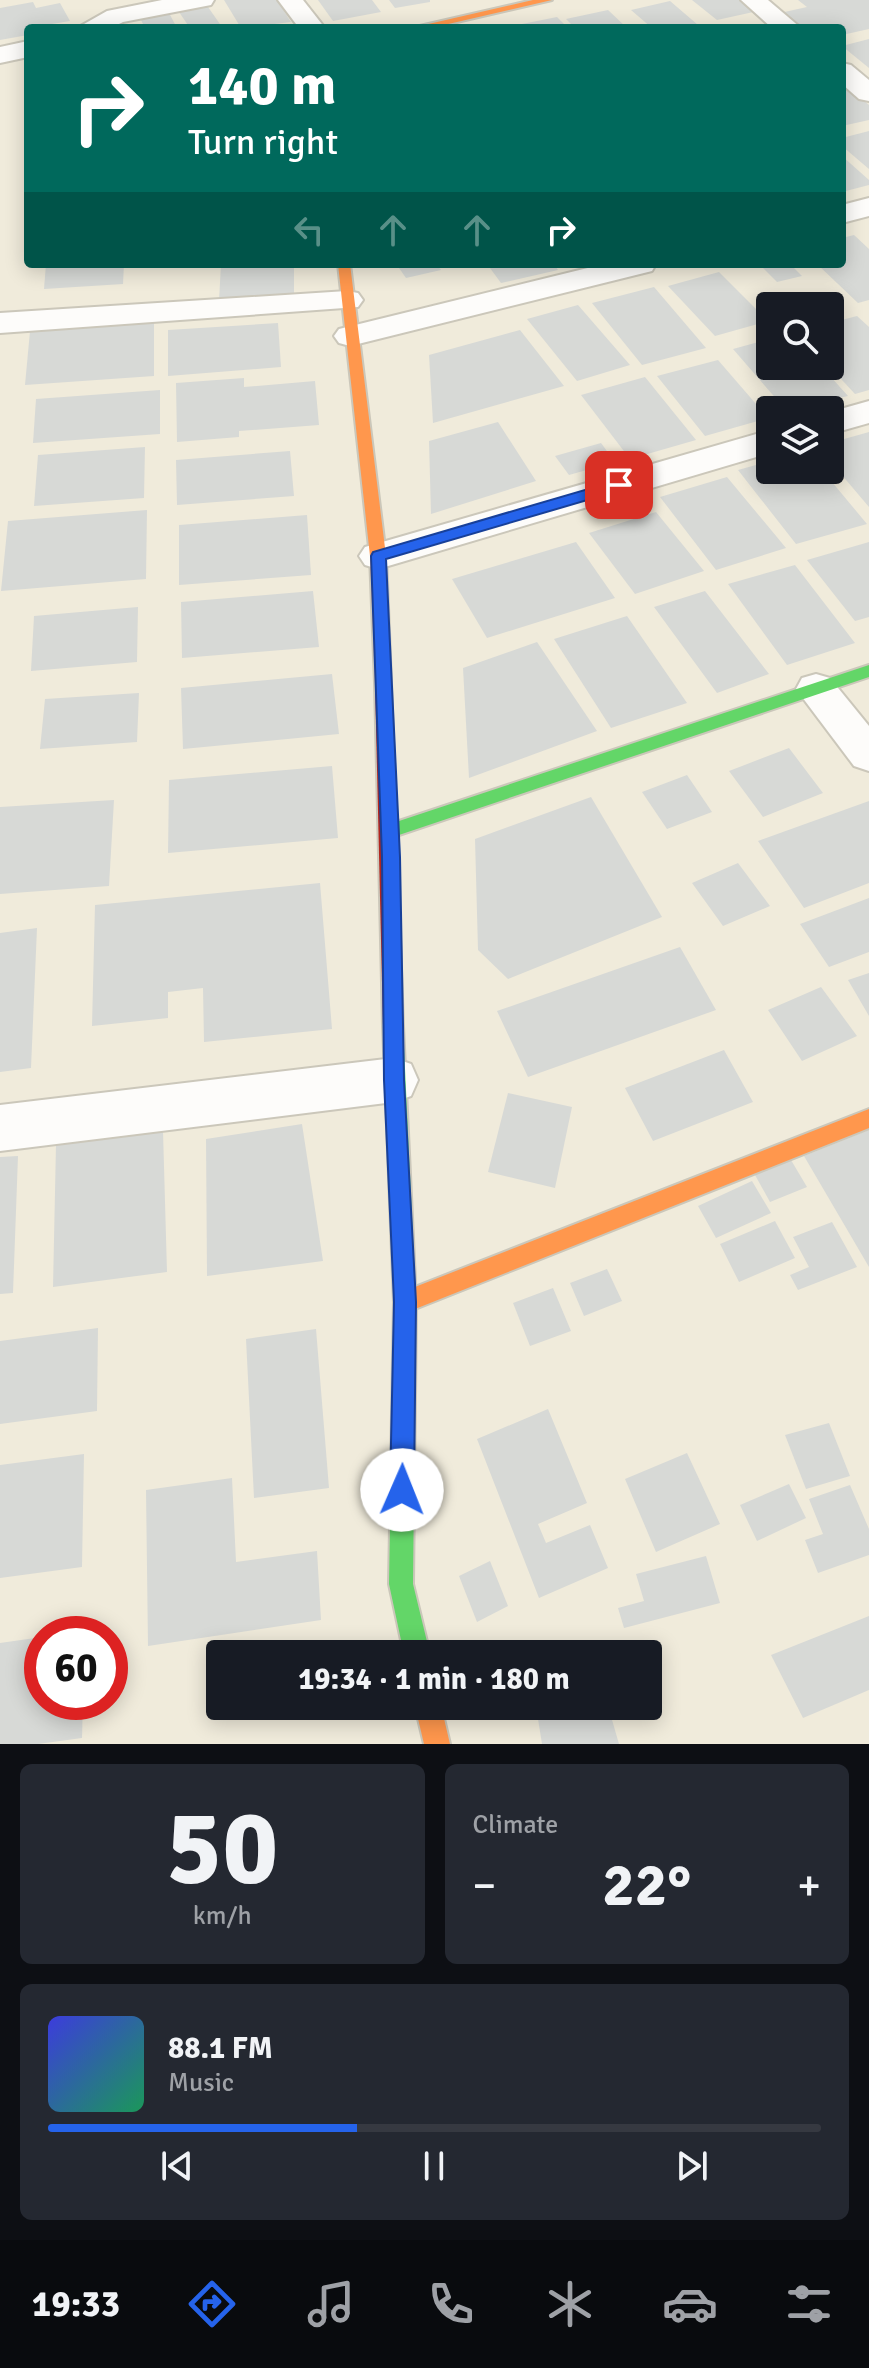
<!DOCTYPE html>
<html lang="en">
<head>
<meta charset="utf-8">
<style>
  body { margin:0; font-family:Signika,sans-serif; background:#242831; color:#f1f3f6; height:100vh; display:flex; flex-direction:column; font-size:30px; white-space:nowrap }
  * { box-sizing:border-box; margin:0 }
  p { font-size:26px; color:#9ea1a6 }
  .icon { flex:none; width:44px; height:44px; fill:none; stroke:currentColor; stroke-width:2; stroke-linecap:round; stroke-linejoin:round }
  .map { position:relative; height:1744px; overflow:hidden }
  .sheet { display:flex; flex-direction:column; gap:20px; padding:20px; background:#0d0f14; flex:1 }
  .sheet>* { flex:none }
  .hud { position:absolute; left:24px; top:24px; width:822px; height:244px; border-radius:8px; box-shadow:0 4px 20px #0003; background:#00695c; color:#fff; overflow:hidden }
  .tools { position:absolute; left:756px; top:292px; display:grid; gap:16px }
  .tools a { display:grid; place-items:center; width:88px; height:88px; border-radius:8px; background:#171b24; box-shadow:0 4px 20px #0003; font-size:40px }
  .speed { position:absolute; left:24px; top:1616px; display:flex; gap:16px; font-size:40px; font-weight:700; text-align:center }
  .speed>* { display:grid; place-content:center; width:104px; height:104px; border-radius:50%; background:#171b24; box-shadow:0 4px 20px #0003; line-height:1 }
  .speed .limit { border:12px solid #d22; background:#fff; color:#111 }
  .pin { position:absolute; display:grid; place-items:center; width:68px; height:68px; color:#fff; margin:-34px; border-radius:16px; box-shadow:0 4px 12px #0006 }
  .me { position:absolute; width:88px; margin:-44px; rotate:1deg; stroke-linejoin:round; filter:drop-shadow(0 0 6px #0008) }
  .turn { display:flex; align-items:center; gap:28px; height:168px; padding:0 32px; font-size:36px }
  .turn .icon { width:104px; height:104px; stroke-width:2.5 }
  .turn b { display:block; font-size:56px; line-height:68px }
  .lanes { display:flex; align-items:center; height:76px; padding:0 32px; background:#0003; justify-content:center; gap:40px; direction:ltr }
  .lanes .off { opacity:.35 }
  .big { font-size:60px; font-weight:700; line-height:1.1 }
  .sheet .card { flex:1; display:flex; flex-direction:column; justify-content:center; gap:12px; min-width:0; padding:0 28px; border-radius:12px; background:#242831 }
  .sheet .dial { align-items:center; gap:0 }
  .dial b { font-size:104px; line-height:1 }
  .song { display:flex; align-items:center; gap:24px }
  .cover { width:96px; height:96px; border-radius:12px; background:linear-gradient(135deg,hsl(240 70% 55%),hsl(150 70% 35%)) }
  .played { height:8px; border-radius:4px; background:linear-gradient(90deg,#2563eb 40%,#363941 40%) }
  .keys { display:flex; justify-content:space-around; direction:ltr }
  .heat { display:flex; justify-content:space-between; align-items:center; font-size:44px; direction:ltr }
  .sheet .tiles { flex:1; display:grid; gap:20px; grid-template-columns:1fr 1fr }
  .card:last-child { grid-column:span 2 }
  .trip { position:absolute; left:206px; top:1640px; width:456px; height:80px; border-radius:8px; background:#171b24; box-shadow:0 4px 20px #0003; font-weight:700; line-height:80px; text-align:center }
  .tab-bar { display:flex; height:128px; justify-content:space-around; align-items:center; background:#090b0e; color:#9ea1a6 }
  .tab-bar .icon { width:56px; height:56px }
  .tab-bar .on { color:#2563eb }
  .tab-bar b { font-size:36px; color:#f1f3f6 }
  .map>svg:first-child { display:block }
</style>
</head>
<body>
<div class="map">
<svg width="869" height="1744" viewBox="0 0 869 1744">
  <rect width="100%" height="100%" fill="#f0ebdb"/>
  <g fill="#d7d9d6">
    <polygon points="224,0 277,0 291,22 241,28"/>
    <polygon points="318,0 372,0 381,12 333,21"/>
    <polygon points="389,0 430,0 430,2 395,8"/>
    <polygon points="692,0 745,0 758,11 717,20"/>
    <polygon points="798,0 869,0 869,29 842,35 842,28 798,28 780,13 807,7"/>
    <polygon points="670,1 698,25 652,28 631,10"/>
    <polygon points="33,2 36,8 60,3 70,21 28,28 28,35 0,40 0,8"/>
    <polygon points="208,7 222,27 190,28 179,12"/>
    <polygon points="608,10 627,28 575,28 566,19"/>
    <polygon points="169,13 177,28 145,28 140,18"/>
    <polygon points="557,17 568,28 512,26"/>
    <polygon points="869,39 869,68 842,46"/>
    <polygon points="842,82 869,105 869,120 842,126"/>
    <polygon points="869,131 869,169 842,146 842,138"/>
    <polygon points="842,156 869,180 869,185 842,192"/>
    <polygon points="854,235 869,249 869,300 858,303 817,264 842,264 842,238"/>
    <polygon points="46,264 124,264 123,284 44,289"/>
    <polygon points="221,264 294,264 294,298 219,301"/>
    <polygon points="416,264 436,264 441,270 406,278 399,268"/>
    <polygon points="487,264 554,264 558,270 501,283"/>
    <polygon points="768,264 790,264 802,276 777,282 761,266"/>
    <polygon points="719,272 768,321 715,336 668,286"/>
    <polygon points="654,287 706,348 642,365 592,303"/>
    <polygon points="578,305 630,365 577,381 527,319"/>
    <polygon points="857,316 869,327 869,390 855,394 830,367 830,323"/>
    <polygon points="154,322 154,376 25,385 30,331"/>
    <polygon points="278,323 281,367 168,376 168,330"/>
    <polygon points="520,330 564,386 433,423 429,355"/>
    <polygon points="770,339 770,366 821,366 848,396 786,410 733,349"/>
    <polygon points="718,360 768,418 705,436 657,376"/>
    <polygon points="645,377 696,440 630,459 581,395"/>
    <polygon points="244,378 244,387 315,381 319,425 239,431 239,437 177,442 176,383"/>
    <polygon points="160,390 160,434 33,443 36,399"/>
    <polygon points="498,422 536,481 431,514 429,441"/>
    <polygon points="869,432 869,507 830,461 830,443"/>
    <polygon points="601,443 615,462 569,475 555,456"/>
    <polygon points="145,447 144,498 34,506 38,455"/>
    <polygon points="290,451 294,496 177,505 176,460"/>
    <polygon points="770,461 770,470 822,470 867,524 796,544 738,470"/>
    <polygon points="727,477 786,548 716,570 660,497"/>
    <polygon points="147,510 146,579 1,591 8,521"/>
    <polygon points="656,512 704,571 635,594 589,533"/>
    <polygon points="307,515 311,575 179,585 179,525"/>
    <polygon points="576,542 615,598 487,638 452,579"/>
    <polygon points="869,542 869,617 855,621 807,560"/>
    <polygon points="795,565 855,643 787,665 728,584"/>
    <polygon points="313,591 319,647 182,658 181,602"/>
    <polygon points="705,591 769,674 717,693 654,607"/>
    <polygon points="138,607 137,662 31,671 34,616"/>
    <polygon points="627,616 687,703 611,728 554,639"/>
    <polygon points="537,642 597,731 469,778 463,668"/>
    <polygon points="332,674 339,734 183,749 181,688"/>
    <polygon points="139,693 137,742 40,749 45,699"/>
    <polygon points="789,748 823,793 763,817 729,771"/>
    <polygon points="332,766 338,838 168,853 169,780"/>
    <polygon points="687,775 712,812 667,829 642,792"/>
    <polygon points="591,797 662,917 508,979 478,950 475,839"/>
    <polygon points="114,800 109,886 0,894 0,807"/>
    <polygon points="869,801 869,883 804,908 758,841"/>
    <polygon points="738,863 770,906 723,926 692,883"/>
    <polygon points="320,883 332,1029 204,1042 203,988 168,992 168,1018 92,1026 95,905"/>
    <polygon points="869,898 869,952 829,967 800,924"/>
    <polygon points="37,928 31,1068 0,1072 0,933"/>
    <polygon points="680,947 716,1010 528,1077 497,1011"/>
    <polygon points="869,973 869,1016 848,980"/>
    <polygon points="821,987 857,1036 802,1061 768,1010"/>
    <polygon points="724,1050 753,1102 653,1141 625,1088"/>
    <polygon points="508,1093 572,1107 555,1188 488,1172"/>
    <polygon points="302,1124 323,1261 207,1276 206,1139"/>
    <polygon points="869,1130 869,1267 804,1156"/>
    <polygon points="163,1131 167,1272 53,1287 56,1144"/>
    <polygon points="18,1156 13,1293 0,1294 0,1157"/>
    <polygon points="791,1160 807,1187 770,1202 755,1175"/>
    <polygon points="752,1181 771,1213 716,1238 698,1206"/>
    <polygon points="775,1221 795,1258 739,1282 720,1244"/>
    <polygon points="832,1222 857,1267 798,1290 790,1275 809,1267 793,1237"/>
    <polygon points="607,1269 622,1301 584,1316 570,1283"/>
    <polygon points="553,1288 571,1331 530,1346 513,1303"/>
    <polygon points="98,1328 97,1411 0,1424 0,1341"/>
    <polygon points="316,1329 329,1488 254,1498 246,1339"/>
    <polygon points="548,1409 587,1503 538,1524 546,1543 590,1525 608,1568 539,1598 477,1439"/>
    <polygon points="829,1423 850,1476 806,1489 785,1435"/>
    <polygon points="687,1453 720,1524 656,1552 625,1479"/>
    <polygon points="84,1454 82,1567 0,1578 0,1465"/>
    <polygon points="232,1478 236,1562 317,1551 321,1620 148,1646 146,1490"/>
    <polygon points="789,1484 806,1518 757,1541 740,1505"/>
    <polygon points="850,1485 869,1529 869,1555 818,1573 805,1540 823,1534 809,1499"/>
    <polygon points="706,1556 720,1603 624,1628 618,1608 644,1601 636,1574"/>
    <polygon points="490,1561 508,1606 477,1622 459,1576"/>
    <polygon points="869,1616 869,1690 803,1718 771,1655"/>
    <polygon points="42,1637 42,1702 83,1702 82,1738 38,1744 0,1744 0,1643"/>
    <polygon points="600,1706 608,1706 619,1744 542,1744 538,1719"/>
  </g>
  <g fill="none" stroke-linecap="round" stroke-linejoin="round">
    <g stroke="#cbc7ba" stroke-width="4">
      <g id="street">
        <polygon points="162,0 214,0 211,5 123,22 111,28 77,28 107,11"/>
        <polygon points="278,0 303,0 325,28 299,28"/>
        <polygon points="741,0 768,0 801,28 772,28"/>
        <polygon points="28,41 28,57 0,63 0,47"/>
        <polygon points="842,63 851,65 869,80 869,101 859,99 842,84"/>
        <polygon points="869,198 869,216 842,223 842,205"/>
        <polygon points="604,264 656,264 652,271 350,346 339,343 334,336 339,329"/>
        <polygon points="347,291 358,293 363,300 358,307 0,333 0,313"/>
        <polygon points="869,401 869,423 830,434 830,412"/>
        <polygon points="770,430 770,453 378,569 365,565 359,556 365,547"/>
        <polygon points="816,674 830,678 869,726 869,771 854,766 796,689 802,678"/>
        <polygon points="394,1058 411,1064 418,1080 411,1096 394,1102 0,1151 0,1105"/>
      </g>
    </g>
    <g stroke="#cbc7ba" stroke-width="4">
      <g id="fast">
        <polygon points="869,665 869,677 390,838 384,836 381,831 384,826"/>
        <polygon points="393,1017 400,1020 403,1026 416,1302 413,1584 430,1654 404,1654 389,1584 394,1302 383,1026 386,1020"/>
      </g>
    </g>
    <g stroke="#cbc7ba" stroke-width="4">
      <g id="slow">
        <polygon points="533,0 552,0 431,28 411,28"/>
        <polygon points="338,264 350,264 386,556 391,683 383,689 375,683 370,556"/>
        <polygon points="869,1109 869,1128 405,1313 397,1310 394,1302 397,1294"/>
        <polygon points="415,1706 441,1706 450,1744 424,1744"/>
      </g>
    </g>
    <g stroke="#cbc7ba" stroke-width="4">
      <polygon id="jam" points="383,677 391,683 403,1026 400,1032 393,1035 386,1032 383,1026 375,683"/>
    </g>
    <use href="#street" fill="#fdfcfa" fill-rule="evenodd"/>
    <use href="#fast" fill="#63d668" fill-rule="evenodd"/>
    <use href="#slow" fill="#ff974d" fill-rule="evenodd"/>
    <use href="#jam" fill="#b3261e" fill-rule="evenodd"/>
  </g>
  <polygon fill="#2563eb" stroke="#184099" stroke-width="2" points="619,480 627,485 625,489 386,559 400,857 404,1080 416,1302 414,1490 411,1498 402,1502 394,1498 390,1490 394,1302 384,1080 382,857 371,556 373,552"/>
</svg>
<div class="tools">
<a><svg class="icon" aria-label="search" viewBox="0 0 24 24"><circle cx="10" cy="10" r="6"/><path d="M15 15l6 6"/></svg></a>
<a><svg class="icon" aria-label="layers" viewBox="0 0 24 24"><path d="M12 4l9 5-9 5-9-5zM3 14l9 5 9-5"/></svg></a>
</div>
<div class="speed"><div class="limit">60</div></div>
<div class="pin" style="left:619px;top:485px;background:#d93025"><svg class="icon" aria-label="arrive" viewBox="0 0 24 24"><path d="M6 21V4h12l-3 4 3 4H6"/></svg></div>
<svg class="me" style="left:402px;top:1490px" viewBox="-20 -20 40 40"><circle r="19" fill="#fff"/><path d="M0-13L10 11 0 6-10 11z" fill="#2563eb"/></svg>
<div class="trip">19:34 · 1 min · 180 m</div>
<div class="hud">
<div class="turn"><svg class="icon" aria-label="right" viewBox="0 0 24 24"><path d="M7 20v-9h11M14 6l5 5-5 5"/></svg><div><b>140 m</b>Turn right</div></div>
<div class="lanes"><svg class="icon off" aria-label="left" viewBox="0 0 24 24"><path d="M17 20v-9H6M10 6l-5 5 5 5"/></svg><svg class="icon off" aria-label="ahead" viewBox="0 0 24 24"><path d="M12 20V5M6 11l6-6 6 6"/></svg><svg class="icon off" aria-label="ahead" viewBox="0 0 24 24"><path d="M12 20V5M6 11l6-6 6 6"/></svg><svg class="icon" aria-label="right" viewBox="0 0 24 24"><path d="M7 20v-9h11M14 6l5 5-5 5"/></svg></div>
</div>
</div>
<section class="sheet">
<div class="tiles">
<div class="card dial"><b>50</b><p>km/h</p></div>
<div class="card"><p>Climate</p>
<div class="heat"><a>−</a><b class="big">22°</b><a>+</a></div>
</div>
<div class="card">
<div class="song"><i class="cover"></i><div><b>88.1 FM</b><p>Music</p></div></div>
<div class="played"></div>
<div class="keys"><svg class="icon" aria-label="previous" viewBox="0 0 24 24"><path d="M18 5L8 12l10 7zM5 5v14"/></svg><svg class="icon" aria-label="pause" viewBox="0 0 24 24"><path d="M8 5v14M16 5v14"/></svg><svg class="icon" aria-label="next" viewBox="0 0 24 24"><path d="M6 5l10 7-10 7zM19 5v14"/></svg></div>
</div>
</div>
</section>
<nav class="tab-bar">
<b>19:33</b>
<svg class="icon on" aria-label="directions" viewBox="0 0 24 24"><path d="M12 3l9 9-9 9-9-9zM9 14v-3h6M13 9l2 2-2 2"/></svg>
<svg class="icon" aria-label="music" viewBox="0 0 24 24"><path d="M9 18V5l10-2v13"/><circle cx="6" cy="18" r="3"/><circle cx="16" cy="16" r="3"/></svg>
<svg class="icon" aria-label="phone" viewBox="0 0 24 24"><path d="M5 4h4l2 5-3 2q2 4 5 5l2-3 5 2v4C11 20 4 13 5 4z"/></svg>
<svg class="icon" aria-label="climate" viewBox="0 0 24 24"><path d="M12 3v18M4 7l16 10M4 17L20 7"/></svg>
<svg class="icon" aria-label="car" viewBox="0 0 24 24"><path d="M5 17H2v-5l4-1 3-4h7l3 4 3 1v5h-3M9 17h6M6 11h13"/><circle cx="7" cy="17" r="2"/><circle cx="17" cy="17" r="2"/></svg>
<svg class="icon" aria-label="filters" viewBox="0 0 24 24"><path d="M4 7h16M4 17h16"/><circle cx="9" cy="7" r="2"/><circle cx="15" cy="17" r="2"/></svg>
</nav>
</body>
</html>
